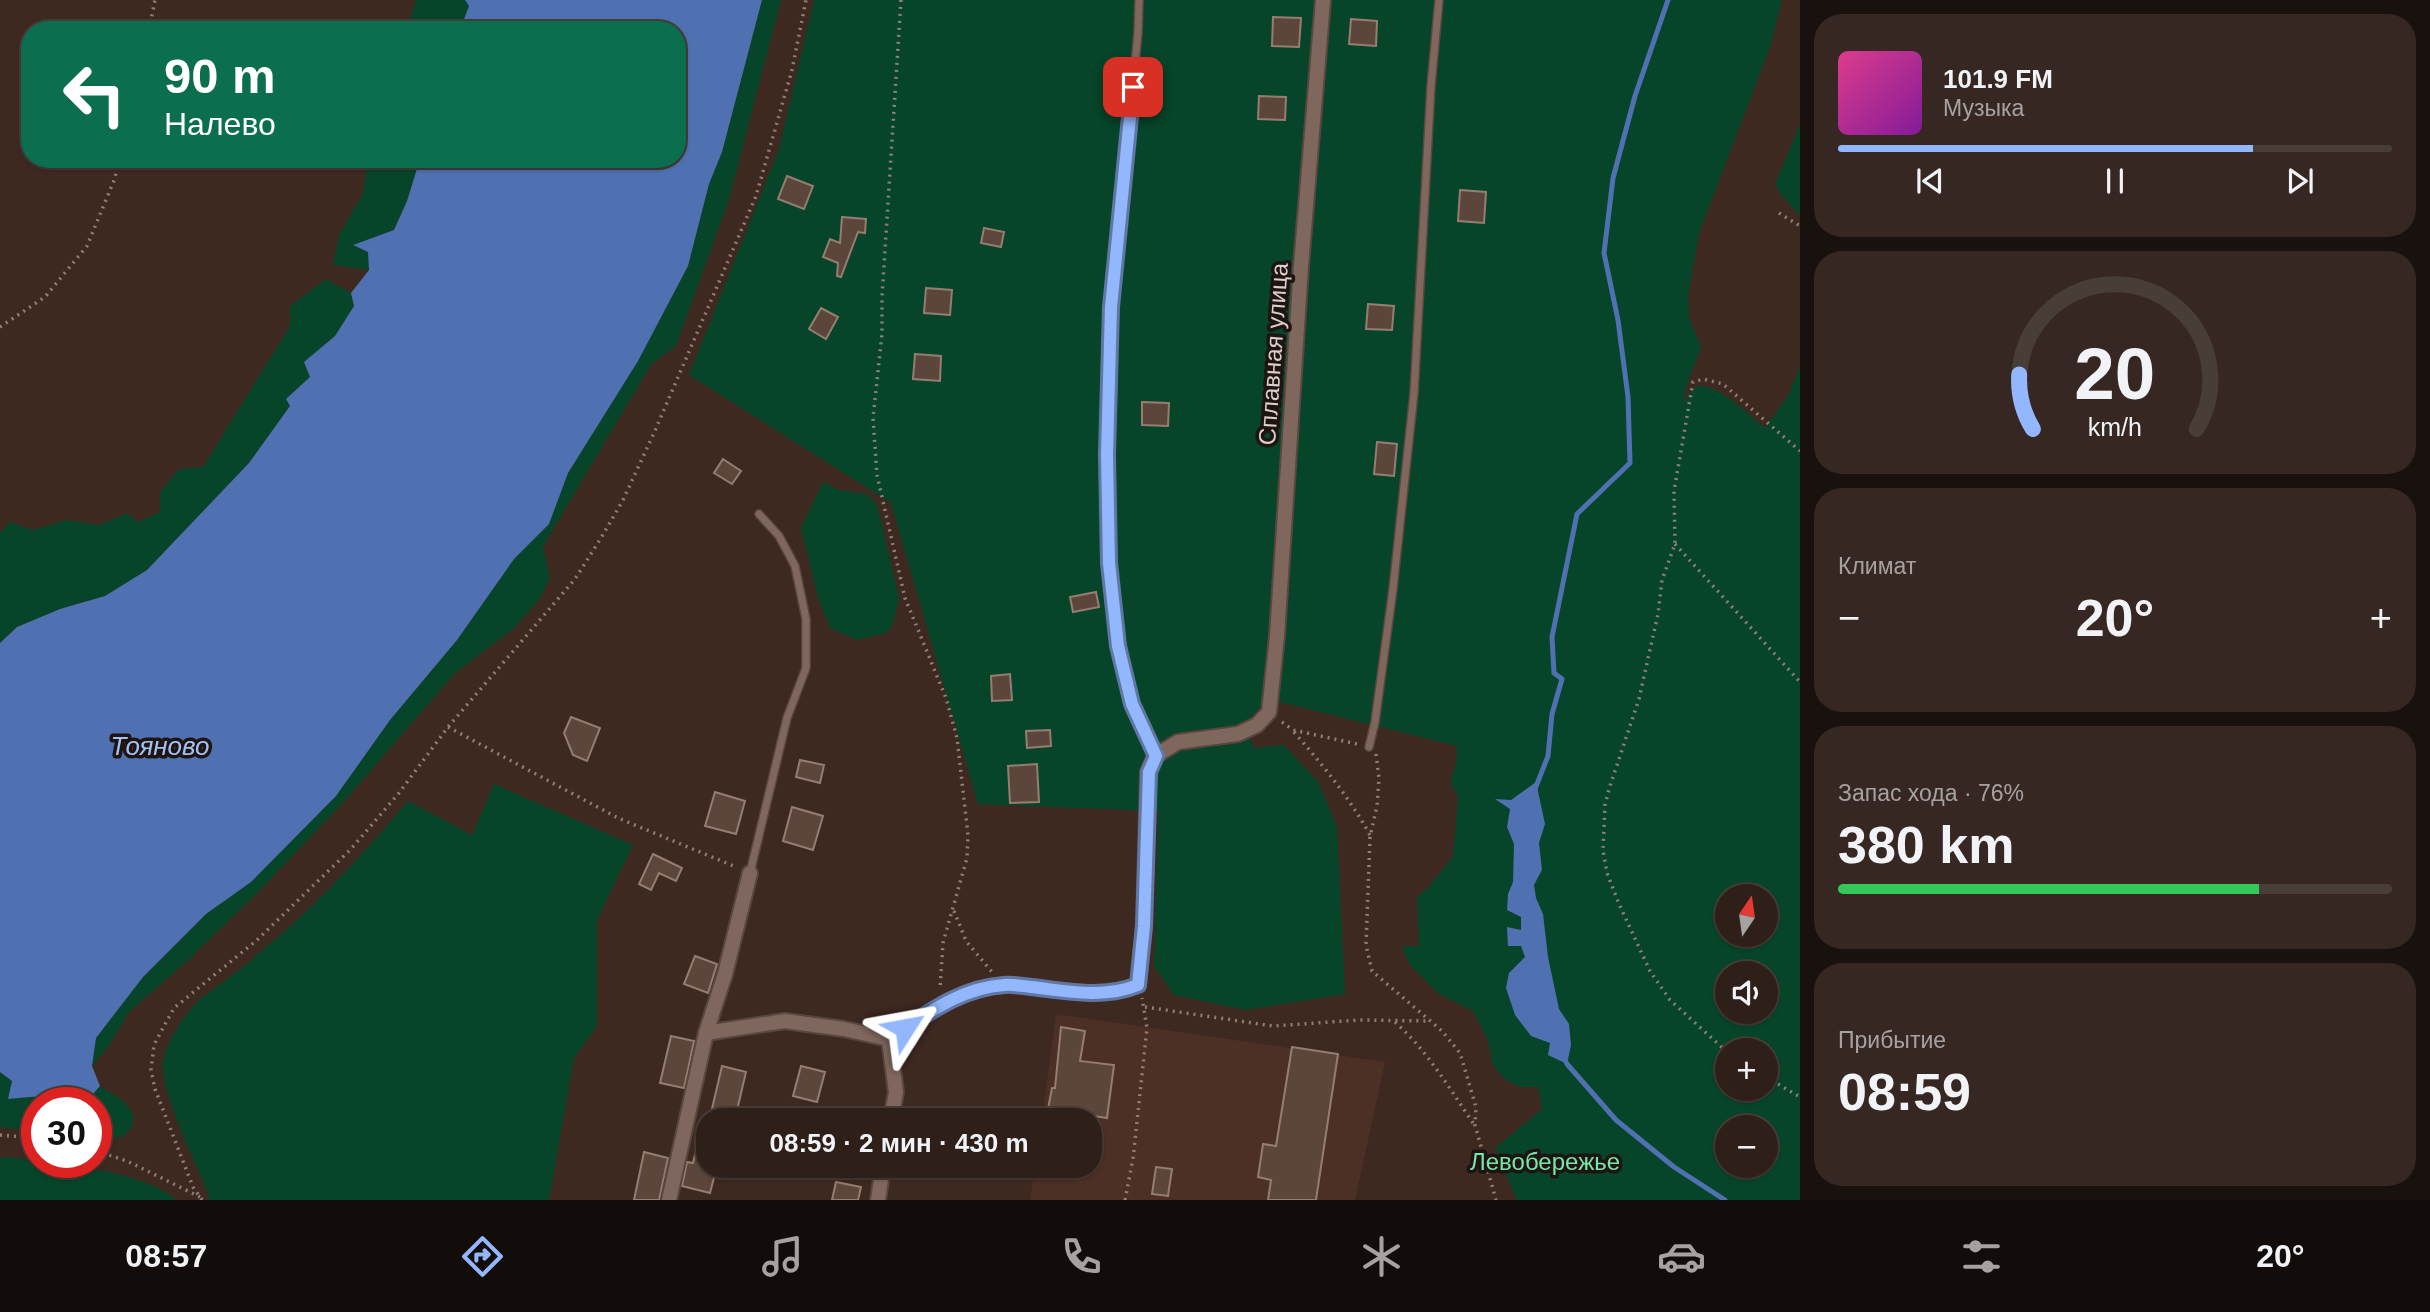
<!DOCTYPE html>
<html lang="ru">
<head>
<meta charset="utf-8">
<style>
  body { margin:0; font-family:Arial,sans-serif; background:#362722; color:#f1f3f6; height:100vh; display:flex; flex-direction:column; font-size:26px; white-space:nowrap }
  * { box-sizing:border-box; margin:0 }
  p { font-size:23px; color:#a7a2a2 }
  .icon { flex:none; width:38px; height:38px; fill:none; stroke:currentColor; stroke-width:2; stroke-linecap:round; stroke-linejoin:round }
  .map { position:relative; flex:1; overflow:hidden }
  .side { display:flex; flex-direction:column; gap:14px; padding:14px; background:#19110e; width:630px }
  .side>* { flex:none }
  .banner { position:absolute; left:21px; top:21px; width:665px; height:147px; border-radius:28px; box-shadow:0 2px 5px #0004,0 0 0 2px #493d38; background:#0b6e4f; color:#fff; overflow:hidden }
  .needle { width:46px; rotate:13deg }
  .fabs { position:absolute; left:1715px; top:884px; display:grid; gap:14px }
  .fabs a { display:grid; place-items:center; width:63px; height:63px; border-radius:50%; background:#2e1f19; box-shadow:0 2px 5px #0004,0 0 0 2px #493d38; font-size:35px }
  .speed { position:absolute; left:21px; top:1087px; display:flex; gap:14px; font-size:35px; font-weight:700; text-align:center }
  .speed>* { display:grid; place-content:center; width:91px; height:91px; border-radius:50%; background:#2e1f19; box-shadow:0 2px 5px #0004,0 0 0 2px #493d38; line-height:1 }
  .speed .limit { border:10px solid #d22; background:#fff; color:#111 }
  .pin { position:absolute; display:grid; place-items:center; width:60px; height:60px; color:#fff; margin:-30px; border-radius:14px; box-shadow:0 4px 10px #0006 }
  .me { position:absolute; width:77px; margin:-38px; rotate:56deg; stroke-linejoin:round; filter:drop-shadow(0 0 5px #0008) }
  .turn { display:flex; align-items:center; gap:24px; height:147px; padding:0 28px; font-size:32px }
  .turn .icon { width:91px; height:91px; stroke-width:2.5 }
  .turn b { display:block; font-size:49px; line-height:60px }
  .big { font-size:52px; font-weight:800; line-height:1.1 }
  .side .widget { flex:1; display:flex; flex-direction:column; justify-content:center; gap:10px; min-width:0; padding:0 24px; border-radius:28px; background:#362722 }
  .side .dial { align-items:center; gap:0 }
  .dial svg { height:182px; overflow:visible; fill:none; stroke:#493d38; stroke-width:7; stroke-linecap:round; text-anchor:middle }
  .dial text { fill:#f1f3f6; stroke:none }
  .song { display:flex; align-items:center; gap:21px }
  .cover { width:84px; height:84px; border-radius:10px; background:linear-gradient(135deg,hsl(330 70% 55%),hsl(290 70% 35%)) }
  .played { height:7px; border-radius:4px; background:linear-gradient(90deg,#93b7fd 75%,#493d38 75%) }
  .keys { display:flex; justify-content:space-around; direction:ltr }
  .heat { display:flex; justify-content:space-between; align-items:center; font-size:38px; direction:ltr }
  .charge { height:10px; border-radius:5px; background:linear-gradient(90deg,#34c759 76%,#493d38 0) }
  .trip { position:absolute; left:696px; top:1108px; width:406px; height:70px; border-radius:28px; background:#2e1f19; box-shadow:0 2px 5px #0004,0 0 0 2px #493d38; font-weight:800; line-height:70px; text-align:center }
  .dock { display:flex; height:112px; justify-content:space-around; align-items:center; background:#120c0a; color:#a7a2a2 }
  .dock .icon { width:49px; height:49px }
  .dock .active { color:#93b7fd }
  .dock b { font-size:32px; color:#f1f3f6 }
  main { display:flex; flex:1; min-height:0 }
  .map>svg:first-child { display:block }
</style>
</head>
<body>
<main>
<div class="map">
<svg width="1800" height="1200" viewBox="0 0 1800 1200">
  <rect width="100%" height="100%" fill="#3e2921"/>
  <polygon fill="#4c2f25" points="1056,1014 1385,1062 1355,1200 1030,1200 1035,1166 1090,1166 1090,1120 1042,1120"/>
  <g fill="#064529" fill-rule="evenodd">
    <polygon points="416,0 465,0 469,6 460,30 406,30"/>
    <polygon points="762,0 781,0 729,199 676,346 652,363 543,546 550,578 538,601 513,629 455,673 340,806 258,892 185,963 129,1012 110,1044 92,1066 96,1038 143,977 206,914 251,882 336,796 390,720 457,640 514,559 549,524 568,473 638,361 688,266 709,184 722,152"/>
    <path d="M814,0h968l-12,47 -71,186 -11,63 1,22 12,29c-6,19 -17,37 -17,56 3,-4 5,-12 12,-16 17,-8 55,29 69,41l24,-34 11,-28v834h-283l-22,-52 47,-39 -4,-22h-17l-14,-6 -14,-15 -6,-28 -14,-27 -34,-17 -30,-30 -7,-18h17l-2,-49 12,-10 24,-31 5,-59 -8,-16 6,-17 1,-18 -189,-47 -24,26 10,23 30,-3 35,38 18,44 8,167 -99,16 -72,-15 -20,-29 4,-155 -180,-7 -87,-301 -202,-128 90,-226zM1727,896h39v38h-39zM1727,973h39v39h-39zM1727,1050h39v38h-39zM1727,1127h39v39h-39z"/>
    <polygon points="1800,124 1800,215 1781,195 1775,184"/>
    <polygon points="368,159 420,159 407,201 394,230 354,245 368,252 369,270 333,265 339,235 363,193"/>
    <polygon points="326,279 351,293 354,306 335,336 305,362 310,377 286,399 290,406 249,463 147,570 105,596 60,609 17,627 0,643 0,533 10,522 33,530 66,520 99,525 127,513 138,522 160,512 160,492 179,469 203,467 290,326 290,306"/>
    <polygon points="823,482 839,490 867,494 877,504 899,598 893,624 887,633 857,640 830,628 818,598 801,528"/>
    <path d="M494,784l139,61 -36,75v106l-23,32 -25,142h-343l4,-3c-12,-29 -51,-108 -47,-135 3,-20 17,-40 30,-56 10,-11 25,-20 37,-29 17,-13 33,-27 49,-41 47,-41 89,-88 129,-135l64,34z"/>
    <polygon points="0,1072 12,1081 8,1099 52,1095 86,1102 100,1086 124,1101 134,1115 131,1129 120,1138 96,1139 96,1102 37,1102 37,1131 0,1127"/>
    <path d="M6,1157c44,5 137,13 171,43h-177v-42z"/>
  </g>
  <g fill="#5071b1">
    <polygon points="465,0 762,0 722,152 709,184 688,266 638,361 568,473 549,524 514,559 457,640 390,720 336,796 251,882 206,914 143,977 96,1038 92,1066 100,1086 86,1102 52,1095 8,1099 12,1081 0,1072 0,643 17,627 60,609 105,596 147,570 249,463 290,406 286,399 310,377 304,362 335,336 354,306 351,293 369,270 368,252 353,245 394,230 407,201 420,159 677,159 677,30 460,30 469,6"/>
    <polygon points="1536,782 1545,824 1539,843 1542,870 1534,885 1536,898 1543,914 1548,957 1559,1009 1569,1024 1571,1045 1567,1064 1548,1055 1550,1043 1531,1036 1515,1015 1506,988 1509,973 1525,957 1521,946 1508,946 1507,927 1521,930 1521,917 1507,910 1508,894 1513,882 1514,844 1507,827 1510,809 1495,799 1511,800"/>
  </g>
  <g fill="none" stroke-linecap="round" stroke-linejoin="round">
    <g stroke="#5071b1" stroke-width="5">
      <polyline points="1535,789 1548,756 1552,714 1562,679 1554,673 1552,637 1577,514 1630,463 1628,397 1618,320 1604,253 1613,178 1635,96 1668,0"/>
      <polyline points="1564,1058 1567,1064 1616,1120 1674,1167 1725,1200"/>
    </g>
  </g>
  <g fill="#5c463b" stroke="#957d71" stroke-width="2">
    <polygon points="1273,17 1301,18 1299,47 1272,46"/>
    <polygon points="1351,19 1377,21 1376,46 1349,44"/>
    <polygon points="1259,96 1286,97 1285,120 1258,119"/>
    <polygon points="787,176 813,186 804,209 778,199"/>
    <polygon points="1460,190 1486,192 1484,223 1458,221"/>
    <polygon points="842,217 866,219 865,233 858,232 841,277 837,276 838,263 823,257 830,239 840,243"/>
    <polygon points="984,228 1004,232 1001,247 981,243"/>
    <polygon points="926,288 952,290 950,315 924,313"/>
    <polygon points="1368,304 1394,306 1392,330 1366,329"/>
    <polygon points="821,308 838,317 826,339 809,329"/>
    <polygon points="915,354 941,356 940,381 913,379"/>
    <polygon points="1142,402 1169,403 1168,426 1142,425"/>
    <polygon points="1377,442 1397,444 1394,476 1374,474"/>
    <polygon points="723,459 741,471 732,484 714,473"/>
    <polygon points="1096,592 1099,607 1073,612 1070,597"/>
    <polygon points="1010,674 1012,700 992,701 991,676"/>
    <polygon points="571,717 600,728 587,761 573,755 564,733"/>
    <polygon points="1050,730 1051,746 1027,748 1026,731"/>
    <polygon points="800,760 824,765 820,783 796,777"/>
    <polygon points="1037,764 1039,802 1010,803 1008,766"/>
    <polygon points="715,792 745,801 736,834 705,826"/>
    <polygon points="792,807 823,816 813,850 783,841"/>
    <polygon points="653,854 682,868 676,881 659,873 651,890 639,884"/>
    <polygon points="695,956 717,964 708,993 684,984"/>
    <polygon points="1061,1027 1085,1031 1080,1061 1114,1065 1107,1118 1048,1109 1052,1088 1055,1088"/>
    <polygon points="671,1036 694,1041 684,1088 660,1083"/>
    <polygon points="1292,1047 1338,1054 1316,1200 1268,1200 1271,1180 1258,1177 1263,1144 1276,1146"/>
    <polygon points="722,1066 746,1072 735,1119 711,1113"/>
    <polygon points="801,1066 825,1072 817,1102 793,1096"/>
    <polygon points="696,1150 709,1153 709,1166 717,1166 710,1193 682,1186 687,1162 693,1163"/>
    <polygon points="644,1152 668,1158 659,1200 634,1200"/>
    <polygon points="1156,1167 1172,1169 1168,1196 1152,1194"/>
    <polygon points="836,1182 861,1187 858,1200 832,1200"/>
  </g>
  <g fill="none" stroke-linecap="round" stroke-linejoin="round">
    <g stroke="#58463f" stroke-width="10">
      <g id="service">
        <polyline points="1139,0 1138,33 1111,307 1107,454 1109,563 1118,646 1132,704 1155,756"/>
        <polyline points="1369,747 1375,722 1393,589 1414,393 1431,86 1439,0"/>
        <polyline points="750,873 787,718 806,668 806,619 795,566 779,536 759,514"/>
      </g>
    </g>
    <g stroke="#58463f" stroke-width="18">
      <g id="minor">
        <polyline points="706,1033 725,974 750,873"/>
        <polyline points="889,1039 896,1092 891,1120"/>
        <path d="M669,1200l37,-167 79,-12 59,8 45,10c36,-24 71,-52 116,-54 8,-1 18,1 27,2 35,4 72,12 106,-2l6,-59 4,-154 7,-16 23,-14 60,-8 19,-9 12,-13 8,-76 24,-370 22,-266"/>
        <polyline points="878,1200 883,1166"/>
      </g>
    </g>
    <g stroke="#907f78" stroke-width="3.5" stroke-dasharray="2 5" stroke-linecap="butt">
      <polyline points="901,0 882,297 882,334 873,418 877,475 905,598 946,698 957,738 968,835 967,858 943,943 940,988"/>
      <polyline points="149,30 155,0"/>
      <polyline points="1779,213 1800,226"/>
      <polyline points="0,327 45,297 87,246 115,178 119,159"/>
      <polyline points="1675,544 1800,682"/>
      <polyline points="1282,722 1293,730 1357,744"/>
      <polyline points="448,727 618,818 736,867"/>
      <path d="M1294,732c28,32 55,65 76,103"/>
      <polyline points="1376,754 1379,778 1377,806 1370,837 1366,945 1372,971 1442,1031 1460,1053 1476,1107 1475,1125 1496,1200"/>
      <polyline points="954,911 966,941 992,972"/>
      <polyline points="1145,1007 1273,1026 1359,1020 1428,1021"/>
      <path d="M1395,1022c33,30 53,64 78,101"/>
      <polyline points="1727,1052 1670,1000 1650,971 1619,904 1607,873 1603,850 1605,805 1609,789 1639,699 1658,614 1662,580 1675,544 1674,491 1693,382 1703,379 1723,384 1800,451"/>
      <polyline points="1766,1077 1800,1097"/>
      <polyline points="0,1135 37,1138"/>
      <polyline points="96,1151 127,1161 200,1197"/>
      <polyline points="202,1200 193,1187 155,1089 151,1070 154,1045 164,1026 174,1008 257,940 351,849 399,793 448,727 575,579 601,538 623,500 654,433 756,196 792,70 806,0"/>
      <polyline points="1125,1200 1133,1159 1147,1028 1142,998"/>
    </g>
    <use href="#service" stroke="#80675e" stroke-width="7"/>
    <use href="#minor" stroke="#80675e" stroke-width="14"/>
  </g>
  <g fill="none" stroke-linecap="round" stroke-linejoin="round">
    <g stroke="#6077a4" stroke-width="18">
      <path id="route" d="M905,1028c32,-21 60,-40 99,-43 8,-1 18,1 27,2 35,4 73,12 107,-2l6,-59 5,-154 7,-16 -24,-52 -14,-58 -9,-83 -2,-109 4,-147 22,-220"/>
    </g>
    <use href="#route" stroke="#93b7fd" stroke-width="12"/>
  </g>
  <g text-anchor="middle" dominant-baseline="central" stroke-width="7" stroke-linejoin="round" paint-order="stroke">
    <g font-size="24" fill="#dccec9" stroke="#1e1411">
      <text transform="translate(1273 354) rotate(-86)">Сплавная улица</text>
    </g>
    <g font-size="24" fill="#75e7a8" stroke="#1e1411">
      <text x="1545" y="1161">Левобережье</text>
    </g>
    <g font-size="26" font-style="italic" fill="#a3c0f5" stroke="#1e1411">
      <text x="160" y="746">Тояново</text>
    </g>
  </g>
</svg>
<div class="fabs">
<a><svg class="needle" viewBox="-14 -14 28 28"><path d="M0-13l5 13h-10z" fill="#e53935"/><path d="M0 13l5-13h-10z" fill="#a7a2a2"/></svg></a>
<a><svg class="icon" aria-label="sound" viewBox="0 0 24 24"><path d="M4 9h4l5-4v14l-5-4H4zM17 9q2 3 0 6"/></svg></a>
<a>+</a>
<a>−</a>
</div>
<div class="speed"><div class="limit">30</div></div>
<div class="pin" style="left:1133px;top:87px;background:#d93025"><svg class="icon" aria-label="arrive" viewBox="0 0 24 24"><path d="M6 21V4h12l-3 4 3 4H6"/></svg></div>
<svg class="me" style="left:905px;top:1028px" viewBox="-20 -20 40 40"><path d="M0-17L14 15 0 8-14 15z" fill="#93b7fd" stroke="#fff" stroke-width="4"/></svg>
<div class="trip">08:59 · 2 мин · 430 m</div>
<div class="banner">
<div class="turn"><svg class="icon" aria-label="left" viewBox="0 0 24 24"><path d="M17 20v-9H6M10 6l-5 5 5 5"/></svg><div><b>90 m</b>Налево</div></div>
</div>
</div>
<section class="side">
<div class="widget">
<div class="song"><i class="cover"></i><div><b>101.9 FM</b><p>Музыка</p></div></div>
<div class="played"></div>
<div class="keys"><svg class="icon" aria-label="previous" viewBox="0 0 24 24"><path d="M18 5L8 12l10 7zM5 5v14"/></svg><svg class="icon" aria-label="pause" viewBox="0 0 24 24"><path d="M8 5v14M16 5v14"/></svg><svg class="icon" aria-label="next" viewBox="0 0 24 24"><path d="M6 5l10 7-10 7zM19 5v14"/></svg></div>
</div>
<div class="widget dial"><svg viewBox="0 0 100 80">
<path d="M14 69A42 42 0 1 1 86 69"/>
<path d="M14 69A42 42 0 0 1 8 45" stroke="#93b7fd"/>
<text x="50" y="56" font-size="32" font-weight="700">20</text>
<text x="50" y="72" font-size="11">km/h</text>
</svg></div>
<div class="widget"><p>Климат</p>
<div class="heat"><a>−</a><b class="big">20°</b><a>+</a></div>
</div>
<div class="widget"><p>Запас хода · 76%</p><b class="big">380 km</b><div class="charge"></div></div>
<div class="widget"><p>Прибытие</p><b class="big">08:59</b></div>
</section>
</main>
<nav class="dock">
<b>08:57</b>
<svg class="icon active" aria-label="directions" viewBox="0 0 24 24"><path d="M12 3l9 9-9 9-9-9zM9 14v-3h6M13 9l2 2-2 2"/></svg>
<svg class="icon" aria-label="music" viewBox="0 0 24 24"><path d="M9 18V5l10-2v13"/><circle cx="6" cy="18" r="3"/><circle cx="16" cy="16" r="3"/></svg>
<svg class="icon" aria-label="phone" viewBox="0 0 24 24"><path d="M5 4h4l2 5-3 2q2 4 5 5l2-3 5 2v4C11 20 4 13 5 4z"/></svg>
<svg class="icon" aria-label="climate" viewBox="0 0 24 24"><path d="M12 3v18M4 7l16 10M4 17L20 7"/></svg>
<svg class="icon" aria-label="car" viewBox="0 0 24 24"><path d="M5 17H2v-5l4-1 3-4h7l3 4 3 1v5h-3M9 17h6M6 11h13"/><circle cx="7" cy="17" r="2"/><circle cx="17" cy="17" r="2"/></svg>
<svg class="icon" aria-label="filters" viewBox="0 0 24 24"><path d="M4 7h16M4 17h16"/><circle cx="9" cy="7" r="2"/><circle cx="15" cy="17" r="2"/></svg>
<b>20°</b>
</nav>
</body>
</html>
